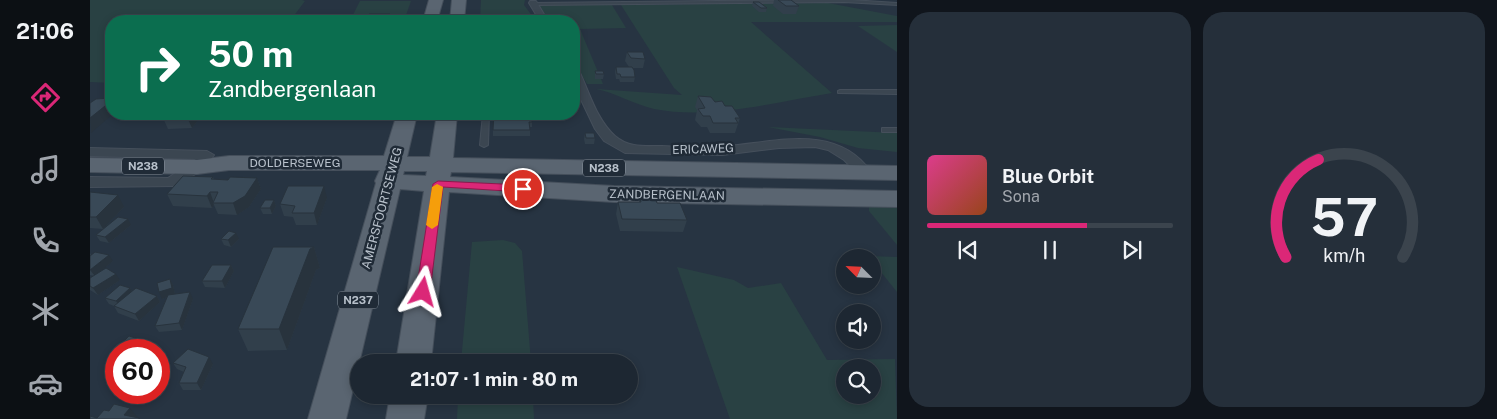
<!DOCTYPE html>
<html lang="en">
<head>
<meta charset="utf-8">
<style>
  body { margin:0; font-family:"Public Sans",sans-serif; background:#252f3a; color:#f1f3f6; height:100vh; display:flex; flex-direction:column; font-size:19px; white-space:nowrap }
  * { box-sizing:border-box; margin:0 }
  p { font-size:16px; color:#a0a5ac }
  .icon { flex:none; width:28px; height:28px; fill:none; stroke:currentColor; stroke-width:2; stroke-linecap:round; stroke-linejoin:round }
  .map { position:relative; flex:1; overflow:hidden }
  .panel { display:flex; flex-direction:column; gap:12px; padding:12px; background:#10151c; width:600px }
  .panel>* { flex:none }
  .guide { position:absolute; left:15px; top:15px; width:475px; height:105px; border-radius:20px; box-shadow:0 2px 8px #0003,0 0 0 1px #3b444d; background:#0b6e4f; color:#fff; overflow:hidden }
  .needle { width:32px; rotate:294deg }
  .tools { position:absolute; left:746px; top:249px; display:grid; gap:10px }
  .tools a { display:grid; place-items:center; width:45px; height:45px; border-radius:50%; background:#1d2732; box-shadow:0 2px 8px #0003,0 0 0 1px #3b444d; font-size:25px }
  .speed { position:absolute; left:15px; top:339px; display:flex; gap:10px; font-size:25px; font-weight:700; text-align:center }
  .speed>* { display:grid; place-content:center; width:65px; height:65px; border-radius:50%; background:#1d2732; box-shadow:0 2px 8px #0003,0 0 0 1px #3b444d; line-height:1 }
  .speed .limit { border:8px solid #d22; background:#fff; color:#111 }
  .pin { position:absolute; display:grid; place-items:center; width:42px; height:42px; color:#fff; margin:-21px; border:2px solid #fff; border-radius:50%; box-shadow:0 1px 5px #0007 }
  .me { position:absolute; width:55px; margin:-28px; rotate:8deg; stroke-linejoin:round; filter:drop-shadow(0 0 4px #0008) }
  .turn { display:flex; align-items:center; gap:18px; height:105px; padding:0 20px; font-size:22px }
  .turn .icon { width:65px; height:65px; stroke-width:2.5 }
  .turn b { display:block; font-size:35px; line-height:42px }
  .panel .card { flex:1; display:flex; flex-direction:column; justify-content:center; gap:8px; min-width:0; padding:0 18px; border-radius:20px; background:#252f3a }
  .panel .dial { align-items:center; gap:0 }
  .dial svg { height:130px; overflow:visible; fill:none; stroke:#3b444d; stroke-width:7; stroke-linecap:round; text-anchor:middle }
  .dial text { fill:#f1f3f6; stroke:none }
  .song { display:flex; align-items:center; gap:15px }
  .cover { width:60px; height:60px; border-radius:8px; background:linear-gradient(135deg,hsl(330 70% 55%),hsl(20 70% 35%)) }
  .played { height:5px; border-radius:2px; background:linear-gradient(90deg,#db2777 65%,#3b444d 65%) }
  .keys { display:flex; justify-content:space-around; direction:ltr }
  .panel .tiles { flex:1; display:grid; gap:12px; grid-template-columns:repeat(2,1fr) }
  .trip { position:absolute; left:260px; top:354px; width:288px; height:50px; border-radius:25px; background:#1d2732; box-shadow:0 2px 8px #0003,0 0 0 1px #3b444d; font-weight:700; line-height:50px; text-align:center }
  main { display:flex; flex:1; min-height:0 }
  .dock { display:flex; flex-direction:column; width:90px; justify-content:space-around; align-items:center; background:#0c1014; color:#a0a5ac }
  .dock .icon { width:35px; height:35px }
  .dock .on { color:#db2777 }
  .dock b { font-size:22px; color:#f1f3f6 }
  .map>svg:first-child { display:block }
</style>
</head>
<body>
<main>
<nav class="dock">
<b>21:06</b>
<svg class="icon on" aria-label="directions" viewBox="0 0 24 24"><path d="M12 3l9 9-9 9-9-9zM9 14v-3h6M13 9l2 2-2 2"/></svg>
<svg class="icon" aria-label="music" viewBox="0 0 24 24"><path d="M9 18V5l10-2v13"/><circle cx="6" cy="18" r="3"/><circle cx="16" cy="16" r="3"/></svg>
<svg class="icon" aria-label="phone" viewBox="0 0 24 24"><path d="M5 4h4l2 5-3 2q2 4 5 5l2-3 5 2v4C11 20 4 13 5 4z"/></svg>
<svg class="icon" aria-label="climate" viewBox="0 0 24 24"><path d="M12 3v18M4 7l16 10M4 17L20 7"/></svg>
<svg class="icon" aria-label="car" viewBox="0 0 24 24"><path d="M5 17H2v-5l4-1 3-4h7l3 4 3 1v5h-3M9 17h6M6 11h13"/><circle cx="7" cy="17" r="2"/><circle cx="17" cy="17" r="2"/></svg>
</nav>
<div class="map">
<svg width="807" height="419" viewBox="0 0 807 419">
  <rect width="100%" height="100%" fill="#273442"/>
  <g fill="#294143" fill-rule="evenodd">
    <polygon points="0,0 212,0 215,1 200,21 21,21 21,83 0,82"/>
    <polygon points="391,0 435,0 434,5 446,21 390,21"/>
    <polygon points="270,1 321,1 314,21 260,21"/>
    <path d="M738,3l69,13v6h-146l81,71c-57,9 -120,27 -178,16 -21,-5 -38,-16 -58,-20l86,6 -8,-7 -53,-83z"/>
    <polygon points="449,5 522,5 536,28 490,29 513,84 497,84 484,62 484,21 459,21"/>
    <polygon points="807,25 807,52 768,26"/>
    <polygon points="678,127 807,133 807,152 768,148 730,137"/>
    <polygon points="786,202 807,203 807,245 779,211 779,207"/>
    <polygon points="413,240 425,243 432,251 441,362 371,362 382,242"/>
    <polygon points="778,256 807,257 807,292 783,262 782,258"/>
    <path d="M587,267l57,13 14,8 33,-5 46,77 68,-1 2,60h-167zM755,368h27v27h-27z"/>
    <polygon points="368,395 443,395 444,419 367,419"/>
  </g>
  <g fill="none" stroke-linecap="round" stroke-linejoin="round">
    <g stroke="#454f5b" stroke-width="2">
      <g id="service">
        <polygon points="716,0 761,0 807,3 807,5 754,2 444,5 442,4 444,3"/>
        <polygon points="750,90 807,90 807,94 748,93 748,91"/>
        <polygon points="393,114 399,114 398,145 394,147 390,145"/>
        <rect x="792" y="128" width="15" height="4"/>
      </g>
    </g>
    <g stroke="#454f5b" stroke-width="2">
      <g id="minor">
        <polygon points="440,1 446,1 458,21 450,21 439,3"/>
        <path d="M484,70l6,3c10,21 17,47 35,63 14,12 29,10 47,10 21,1 43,2 65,0 49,-4 110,-23 144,26l-2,3h-10l-15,-15 -16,-10 -13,-3 -36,1 -57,7 -97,-2 -21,-12 -9,-12 -21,-44z"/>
        <polygon points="0,148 117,151 124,155 112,170 86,186 0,187 0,177 78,178 106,159 0,156"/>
      </g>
    </g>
    <g stroke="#454f5b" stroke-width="2">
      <g id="primary">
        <polygon points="339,0 353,0 347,21 333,21"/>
        <polygon points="362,0 376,0 374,21 360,21"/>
        <path d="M307,114h20l-10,43h23l7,-43h20l-4,44 444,8v14l-446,-8 -1,5 164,9 283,5v16l-283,-5 -165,-10 -18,170h-35l28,-171 -24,-2 -54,230h-38l68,-236 -1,-2 5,-11h-151l-32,4 -107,-2v-14l107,2 32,-4h155zM314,171h23l-1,5 -23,-1z"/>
        <polygon points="300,395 338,395 334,419 296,419"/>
      </g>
    </g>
    <use href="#service" fill="#3b4651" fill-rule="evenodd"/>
    <use href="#minor" fill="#3b4651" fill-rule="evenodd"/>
    <use href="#primary" fill="#5a6571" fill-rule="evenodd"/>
  </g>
  <g fill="#313f4b">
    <polygon points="684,0 701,0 709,6 706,14 693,14 683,6"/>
    <polygon points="663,2 677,8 676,12 669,12 662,6"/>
    <polygon points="537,52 555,59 553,68 542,68 545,77 544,82 530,82 529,79 526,79 525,72 526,67 539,67 535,61"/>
    <polygon points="505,71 514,74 513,79 505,79"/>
    <polygon points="608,96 635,106 650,118 645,133 620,133 617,127 611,127 605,120 607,110 605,107"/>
    <polygon points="76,114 113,114 102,128 78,129 73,118 76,115"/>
    <polygon points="166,114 259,114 256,120 220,120 219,117 207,117 204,120 168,119"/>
    <polygon points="439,119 442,119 442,127 440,127 440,136 403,136 403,130"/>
    <polygon points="495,133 505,138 504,144 495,144 494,139"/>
    <polygon points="123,177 124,179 138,180 167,178 171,189 159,207 147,215 128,214 124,205 122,208 83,206 77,194"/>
    <polygon points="0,192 34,207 13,229 41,225 19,243 10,241 6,235 13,229 0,228"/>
    <polygon points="237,198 227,225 206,225 203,217 194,216 190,204"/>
    <polygon points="550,198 567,203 597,220 593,232 530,231 526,214 528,202 549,202"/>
    <polygon points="184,200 186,206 182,214 173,214 170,208"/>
    <polygon points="131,239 149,239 141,247 134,245"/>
    <polygon points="224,247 230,268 226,270 197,350 158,351 148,329"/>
    <polygon points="0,253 1,255 23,261 8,273 30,280 8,295 0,290 0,278 4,276 0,275"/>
    <polygon points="141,265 144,271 135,288 115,287 112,281"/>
    <polygon points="80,279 83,285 85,294 103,299 92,330 69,332 65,326 77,297 72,299"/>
    <polygon points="40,288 42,291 67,296 70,302 49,321 28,313 24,306 19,304 15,298"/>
    <polygon points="39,336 58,342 62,349 61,350 26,350 26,363 24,362 19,356"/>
    <polygon points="83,363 123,364 111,390 93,390 89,383 94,372 87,369"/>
  </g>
  <g fill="#28333d">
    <polygon points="300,14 301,21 297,21"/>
    <polygon points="20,98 21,101 21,114 23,114 1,133 0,118"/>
    <polygon points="100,114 113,114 102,128 97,117"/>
    <polygon points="203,114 206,114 207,117 204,120"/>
    <polygon points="254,114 259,114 256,120"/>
    <polygon points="167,178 171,189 159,207 147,215 143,203"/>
    <polygon points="234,186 237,198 227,225 224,213"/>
    <polygon points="120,192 124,203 123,203 124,205 122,208 117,196"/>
    <polygon points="28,195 34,207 13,229 6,217"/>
    <polygon points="184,200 186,206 182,214 180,208"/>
    <polygon points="38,219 41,225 19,243 15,237"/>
    <polygon points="146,233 149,239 141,247 138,240"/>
    <polygon points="224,247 230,268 226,270 197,350 189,329 220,249"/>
    <polygon points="19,255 23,261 5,276 0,270"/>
    <polygon points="141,265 144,271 135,288 132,281"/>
    <polygon points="26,274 30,280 8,295 3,288"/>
    <polygon points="80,279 83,285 85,294 72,299 69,292"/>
    <polygon points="40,288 44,294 30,307 26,301"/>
    <polygon points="100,292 103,299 92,330 89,323"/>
    <polygon points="67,296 70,302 49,321 45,314"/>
    <polygon points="58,342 62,349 61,350 50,350"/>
    <polygon points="119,357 123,364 111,390 107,383"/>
    <polygon points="40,408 49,419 49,418 50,419 37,419 34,415"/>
  </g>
  <g fill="#394957" stroke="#28333d">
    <polygon points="688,0 701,0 709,6 696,6"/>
    <polygon points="663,2 669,2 677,8 671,8"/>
    <polygon points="279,14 300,14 297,21 276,21"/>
    <polygon points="252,19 250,21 221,21 222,20"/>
    <polygon points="537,52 553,52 555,59 541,58"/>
    <polygon points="526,67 542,67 544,70 545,77 531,77 530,74 527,74"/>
    <polygon points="505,71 513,71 514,74 506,74"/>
    <polygon points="608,96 621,97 625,102 632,101 635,106 642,106 650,118 645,118 648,123 623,123 620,116 613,116 608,109 615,108"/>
    <polygon points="20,98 16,102 20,102 0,118 0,103 6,99"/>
    <polygon points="77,114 100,114 97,117 73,118"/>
    <polygon points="404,114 438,114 439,119 442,119 442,122 439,122 440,130 403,130"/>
    <polygon points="495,133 504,133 505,138 496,138"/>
    <polygon points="93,176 123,177 121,179 138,180 140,177 167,178 155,196 143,203 123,203 128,192 120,192 117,196 77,194"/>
    <polygon points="198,186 234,186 224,213 202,213 205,206 190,204"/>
    <polygon points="0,192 28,195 6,217 0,217"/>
    <polygon points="550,198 565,198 567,203 590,203 597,220 532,219 528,202 551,202"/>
    <polygon points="175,200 184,200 180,208 170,208"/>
    <polygon points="28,217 38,219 15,237 6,235"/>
    <polygon points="139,231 146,233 138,240 131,239"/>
    <polygon points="183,247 224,247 220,249 189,329 148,329"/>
    <polygon points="5,252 19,255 0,270 0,256"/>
    <polygon points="122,265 141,265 132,281 112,281"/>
    <polygon points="16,268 26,274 3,288 0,286 0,278"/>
    <polygon points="80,279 82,288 69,292 67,283"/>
    <polygon points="30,285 40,288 26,301 15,298"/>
    <polygon points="46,288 67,296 45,314 24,306"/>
    <polygon points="100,292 89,323 65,326 78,295"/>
    <polygon points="39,336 58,342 50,350 26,350 26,358 19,356"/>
    <polygon points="98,349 119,357 107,383 89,383 96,367 83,363"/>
    <polygon points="24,404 40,408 34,415 49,418 49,419 0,419 0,416 7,418 14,410 19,411"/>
  </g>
  <polygon fill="#db2777" stroke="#8e194d" points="348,181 433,185 439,189 433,192 353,187 340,292 333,297 326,292 343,184"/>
  <polygon fill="#f59e0b" points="347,184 353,187 348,225 342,229 336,225 342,187"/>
  <g text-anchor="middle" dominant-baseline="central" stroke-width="5" stroke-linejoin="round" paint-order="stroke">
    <g fill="#202b37" stroke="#8a949f" stroke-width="1">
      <rect x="32" y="157.5" width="42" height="17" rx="4"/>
      <rect x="493" y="159.5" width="42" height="17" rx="4"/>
      <rect x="248" y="291.5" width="40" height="17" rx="4"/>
    </g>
    <g font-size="11" font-weight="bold" fill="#b8c1cb">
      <text x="53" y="166">N238</text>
      <text x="514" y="168">N238</text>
      <text x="268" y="300">N237</text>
    </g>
    <g font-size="12" fill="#b8c1cb" stroke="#202b37">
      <text transform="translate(613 149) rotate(-2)">ERICAWEG</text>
      <text x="205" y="163">DOLDERSEWEG</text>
      <text transform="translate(577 195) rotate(1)">ZANDBERGENLAAN</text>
      <text transform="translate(292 208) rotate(-75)">AMERSFOORTSEWEG</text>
    </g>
  </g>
</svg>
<div class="tools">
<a><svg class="needle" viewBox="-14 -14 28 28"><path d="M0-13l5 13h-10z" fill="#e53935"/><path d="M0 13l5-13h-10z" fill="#a0a5ac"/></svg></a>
<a><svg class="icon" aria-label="sound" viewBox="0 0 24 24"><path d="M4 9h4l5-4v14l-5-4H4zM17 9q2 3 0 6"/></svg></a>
<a><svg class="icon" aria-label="search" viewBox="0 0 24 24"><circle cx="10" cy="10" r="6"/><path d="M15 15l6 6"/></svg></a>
</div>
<div class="speed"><div class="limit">60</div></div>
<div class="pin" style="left:433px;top:189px;background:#d93025"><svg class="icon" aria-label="arrive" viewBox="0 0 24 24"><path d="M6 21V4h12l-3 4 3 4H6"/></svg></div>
<svg class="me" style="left:333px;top:292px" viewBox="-20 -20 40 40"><path d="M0-17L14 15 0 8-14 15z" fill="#db2777" stroke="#fff" stroke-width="4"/></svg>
<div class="trip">21:07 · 1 min · 80 m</div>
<div class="guide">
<div class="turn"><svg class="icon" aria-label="right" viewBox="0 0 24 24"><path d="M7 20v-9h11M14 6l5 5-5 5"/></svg><div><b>50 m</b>Zandbergenlaan</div></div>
</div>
</div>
<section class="panel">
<div class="tiles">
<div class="card">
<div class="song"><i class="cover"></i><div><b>Blue Orbit</b><p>Sona</p></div></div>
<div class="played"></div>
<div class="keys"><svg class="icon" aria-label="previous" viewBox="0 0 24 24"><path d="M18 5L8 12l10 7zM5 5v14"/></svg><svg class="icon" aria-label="pause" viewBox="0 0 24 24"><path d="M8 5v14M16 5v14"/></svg><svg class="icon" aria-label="next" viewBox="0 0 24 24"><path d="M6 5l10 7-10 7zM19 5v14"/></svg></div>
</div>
<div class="card dial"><svg viewBox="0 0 100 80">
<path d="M14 69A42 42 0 1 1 86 69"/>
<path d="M14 69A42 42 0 0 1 34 9" stroke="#db2777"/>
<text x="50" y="56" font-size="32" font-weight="700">57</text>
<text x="50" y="72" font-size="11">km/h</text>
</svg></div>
</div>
</section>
</main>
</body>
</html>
